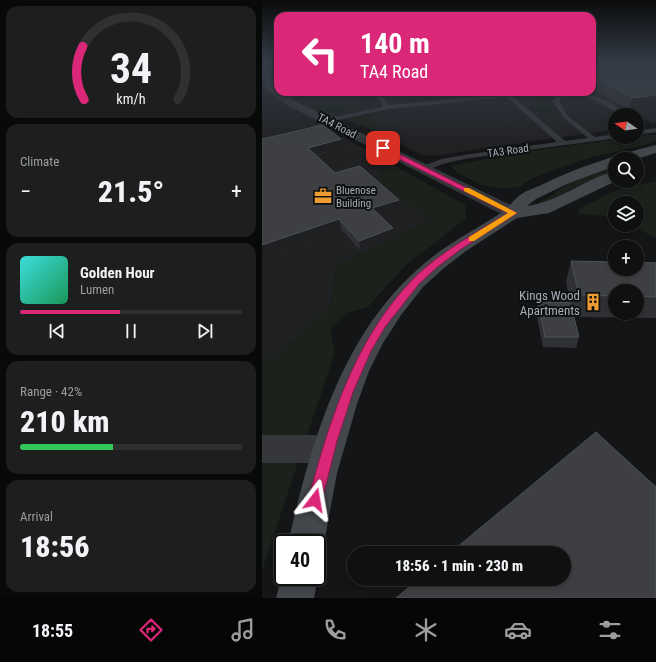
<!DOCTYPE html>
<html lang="en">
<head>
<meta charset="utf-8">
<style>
  body { margin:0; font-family:"Roboto Condensed",sans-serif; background:#1d1e1e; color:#f1f3f6; height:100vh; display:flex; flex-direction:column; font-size:15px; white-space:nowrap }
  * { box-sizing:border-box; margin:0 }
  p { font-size:13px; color:#9b9d9f }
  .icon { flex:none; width:22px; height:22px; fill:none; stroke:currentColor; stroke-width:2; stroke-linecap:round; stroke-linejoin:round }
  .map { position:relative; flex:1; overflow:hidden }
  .side { display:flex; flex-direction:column; gap:6px; padding:6px; background:#080909; width:262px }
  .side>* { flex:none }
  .top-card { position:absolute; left:12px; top:12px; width:322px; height:84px; border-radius:12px; box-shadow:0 2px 6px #0003,0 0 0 1px #2f3030; background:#db2777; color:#fff; overflow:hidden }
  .needle { width:26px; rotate:283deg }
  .fabs { position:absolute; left:346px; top:108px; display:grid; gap:8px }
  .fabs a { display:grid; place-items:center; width:36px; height:36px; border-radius:50%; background:#0f1010; box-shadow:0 2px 6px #0003,0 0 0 1px #2f3030; font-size:20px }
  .speed { position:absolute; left:12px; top:534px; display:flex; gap:8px; font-size:20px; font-weight:700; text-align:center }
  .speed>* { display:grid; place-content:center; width:52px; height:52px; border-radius:50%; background:#0f1010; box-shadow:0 2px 6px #0003,0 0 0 1px #2f3030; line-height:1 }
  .speed .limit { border:2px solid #111; border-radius:6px; background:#fff; color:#111 }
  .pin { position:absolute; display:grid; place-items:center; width:34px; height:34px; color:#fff; margin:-17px; border-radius:8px; box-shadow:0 2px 6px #0006 }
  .me { position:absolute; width:44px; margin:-22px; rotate:14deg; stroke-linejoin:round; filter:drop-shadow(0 0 3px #0008) }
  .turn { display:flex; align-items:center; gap:14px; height:84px; padding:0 20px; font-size:18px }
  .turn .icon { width:52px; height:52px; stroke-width:2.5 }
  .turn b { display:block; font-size:28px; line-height:34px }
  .big { font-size:30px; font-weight:800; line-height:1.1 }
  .side .widget { flex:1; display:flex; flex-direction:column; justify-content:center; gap:6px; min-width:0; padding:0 14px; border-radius:12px; background:#1d1e1e }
  .side .dial { align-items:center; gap:0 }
  .dial svg { height:104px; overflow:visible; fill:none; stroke:#2f3030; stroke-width:7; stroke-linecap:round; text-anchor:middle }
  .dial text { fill:#f1f3f6; stroke:none }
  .song { display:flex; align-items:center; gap:12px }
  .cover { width:48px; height:48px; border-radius:6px; background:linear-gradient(135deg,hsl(180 70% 55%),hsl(150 70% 35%)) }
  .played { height:4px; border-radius:2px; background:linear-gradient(90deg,#db2777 45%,#2f3030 45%) }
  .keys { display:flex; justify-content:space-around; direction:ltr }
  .heat { display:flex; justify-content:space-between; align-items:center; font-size:22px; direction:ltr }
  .charge { height:6px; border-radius:3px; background:linear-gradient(90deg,#34c759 42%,#2f3030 0) }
  .trip { position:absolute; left:85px; top:546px; width:224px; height:40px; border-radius:20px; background:#0f1010; box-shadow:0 2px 6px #0003,0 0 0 1px #2f3030; font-weight:800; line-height:40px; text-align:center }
  .tab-bar { display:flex; height:64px; justify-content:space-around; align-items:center; background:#060606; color:#9b9d9f }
  .tab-bar .icon { width:28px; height:28px }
  .tab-bar .selected { color:#db2777 }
  .tab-bar b { font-size:18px; color:#f1f3f6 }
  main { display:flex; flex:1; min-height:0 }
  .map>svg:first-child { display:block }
</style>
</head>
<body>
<main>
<section class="side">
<div class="widget dial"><svg viewBox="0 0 100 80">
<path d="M14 69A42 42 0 1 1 86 69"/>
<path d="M14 69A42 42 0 0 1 13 28" stroke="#db2777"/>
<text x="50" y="56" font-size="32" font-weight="700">34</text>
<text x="50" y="72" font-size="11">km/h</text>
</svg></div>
<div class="widget"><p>Climate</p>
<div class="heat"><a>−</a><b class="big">21.5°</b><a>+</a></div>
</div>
<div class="widget">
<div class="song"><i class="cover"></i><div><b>Golden Hour</b><p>Lumen</p></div></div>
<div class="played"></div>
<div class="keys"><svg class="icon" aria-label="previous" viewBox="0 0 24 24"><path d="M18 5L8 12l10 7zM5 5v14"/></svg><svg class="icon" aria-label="pause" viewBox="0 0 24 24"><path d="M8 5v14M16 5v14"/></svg><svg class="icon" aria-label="next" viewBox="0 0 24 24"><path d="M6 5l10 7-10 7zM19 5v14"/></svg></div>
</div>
<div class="widget"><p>Range · 42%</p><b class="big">210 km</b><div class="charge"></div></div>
<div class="widget"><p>Arrival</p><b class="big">18:56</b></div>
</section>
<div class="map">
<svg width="394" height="598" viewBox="0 0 394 598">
  <rect width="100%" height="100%" fill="#141516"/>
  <polygon fill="#202123" points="0,62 16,62 16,92 330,92 330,62 394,62 394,122 390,123 385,120 375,122 375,115 353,115 353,130 285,139 173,156 159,155 117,133 110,116 118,112 51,123 106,150 137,168 125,168 118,182 168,220 75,265 67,310 5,362 0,363"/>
  <g fill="#1b211b">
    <polygon points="270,92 279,94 297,112 294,115 288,116 271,111 269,108 275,96"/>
    <polygon points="116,100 115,102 111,103 112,105 66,114 45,105 54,104 54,106"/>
    <polygon points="118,112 120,115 110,116 117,133 83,119"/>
    <polygon points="386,135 394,135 394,140 389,143 370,148 320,160 271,178 257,187 241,189 219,185 195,172 189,166 247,154"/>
    <polygon points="353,166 353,171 311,188 280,205 276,203 291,195 305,184"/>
    <polygon points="125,168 137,168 203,205 204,218 142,267 106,307 84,313 68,329 73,352 0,570 0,363 5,362 67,310 75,265 168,220 118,182 118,171"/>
    <polygon points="394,181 394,238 369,225 375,225 375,203 353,203 353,217 318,214 316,209 355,190"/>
  </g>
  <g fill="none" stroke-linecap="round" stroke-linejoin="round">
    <g fill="#35373b" fill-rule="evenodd">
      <polygon points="16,62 16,64 0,67 0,65"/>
      <path d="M113,92h6l7,13 122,-11 55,47 23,-3 -24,-20 -11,-17 4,-5c24,-7 53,2 71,19 -11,0 -18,-7 -28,-12 -12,-6 -24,-7 -38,-5l-3,3 9,15 27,21 20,-3v3l3,1 -148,20 -24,5 -22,8 -4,-2 1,-2 20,-8 29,-5 87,-12 -50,-45 -119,12 -49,11 -20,9 -11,3 -3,-2 30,-13 46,-10 2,-1z"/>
      <polygon points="394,128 394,132 375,135 375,131"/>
    </g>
    <g fill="#35373b" fill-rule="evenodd">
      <path d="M0,63l5,3 5,14 6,9v3h4l15,10 222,107 3,4 -3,4 -6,1 -6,-1 -218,-111c-10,-6 -24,-14 -27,-26 0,-5 0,-12 0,-17z"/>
      <polygon points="0,435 66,435 77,439 81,449 77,459 66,463 0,463"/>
    </g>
    <g fill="#43464b" fill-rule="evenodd">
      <path d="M394,145v8l-20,6h-21v7l-48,18 -31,15 -9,7c31,-4 58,-27 88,-35l1,10 -67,32 -32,5 -51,33 -22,17 -21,19 -22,28 -18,28 -14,28 -12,33 -20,69 -13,70 -5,13h-2v-13h-29c23,-98 52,-205 130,-274 25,-23 55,-38 83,-56 8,-5 13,-15 22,-20 5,-3 11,-5 16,-7 38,-19 77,-31 117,-41z"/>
      <polygon points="21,571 21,577 55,577 55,575 56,577 52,598 14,598"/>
    </g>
  </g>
  <g fill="#303134" fill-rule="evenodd">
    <polygon points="330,62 394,62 394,108 367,111 333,90 330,90"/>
    <polygon points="129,92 202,92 173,96 171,94 133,98"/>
    <polygon points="61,125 80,148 54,155 73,173 138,209 118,216 132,238 98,250 79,229 0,256"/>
    <path d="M309,261l85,2v55l-82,-1 5,20 -3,11 -33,-1 -7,-35 2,-10 34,7 -6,-27zM353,291h22v22h-22z"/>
  </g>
  <g fill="#1f2022">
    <polygon points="132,92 171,92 171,94 133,98"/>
    <polygon points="173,92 202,92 173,96"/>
    <polygon points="394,95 394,108 367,111 370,98"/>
    <polygon points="79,139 80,148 48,156 46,148"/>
    <polygon points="137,200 138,209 112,218 110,208"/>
    <polygon points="77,219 79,229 0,256 0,245"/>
    <polygon points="131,228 132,238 98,250 97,241"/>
  </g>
  <g fill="#3d3f42" stroke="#4d5054">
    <polygon points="330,62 394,62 394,95 370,98 336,78 330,78"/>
    <polygon points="61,125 79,139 46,148 73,173 98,166 137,200 110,208 131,228 97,241 77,219 0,245 0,139"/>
    <polygon points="309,261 353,262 353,269 375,269 375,262 394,263 394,297 375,296 375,291 353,291 353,296 317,295"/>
    <polygon points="276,302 308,302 317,337 283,337"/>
    <polygon points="334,432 394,487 394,598 134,598 157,579 302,579 302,553 188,553"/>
  </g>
  <linearGradient id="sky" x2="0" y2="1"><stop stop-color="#0b0c0c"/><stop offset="0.43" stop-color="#343b47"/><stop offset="1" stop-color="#343b47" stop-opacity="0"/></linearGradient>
  <rect width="394" height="145" fill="url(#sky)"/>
  <path fill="#db2777" stroke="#8e194d" d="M119,147h4l132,66 -56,36 -25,19 -17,16 -34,43 -14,24 -18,41 -16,49 -15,59 -2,4 -5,2 -5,-2 -2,-4c22,-80 46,-160 105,-221 27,-27 63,-46 95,-66l-127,-63z"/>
  <polygon fill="#f59e0b" points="202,188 207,188 255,213 212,241 207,241 207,237 246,213 202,191"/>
  <defs>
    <g id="office-bare" transform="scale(1.38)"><path d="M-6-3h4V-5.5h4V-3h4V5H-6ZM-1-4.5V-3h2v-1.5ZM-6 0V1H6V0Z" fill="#ef9d33" stroke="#0f1011" stroke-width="2.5" paint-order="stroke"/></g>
    <g id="building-bare" transform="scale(1.38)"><path d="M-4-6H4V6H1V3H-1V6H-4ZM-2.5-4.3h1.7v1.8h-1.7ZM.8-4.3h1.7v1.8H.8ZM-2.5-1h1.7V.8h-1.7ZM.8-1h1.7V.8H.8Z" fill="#ef9d33" stroke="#0f1011" stroke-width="2.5" paint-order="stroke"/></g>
  </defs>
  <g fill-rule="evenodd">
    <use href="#office-bare" x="61" y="196"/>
    <use href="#building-bare" x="331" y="302"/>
  </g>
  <g text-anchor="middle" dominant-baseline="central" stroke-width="4" stroke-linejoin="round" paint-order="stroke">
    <g font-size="11" fill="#a6adb6" stroke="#0f1011">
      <text transform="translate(75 126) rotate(27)">TA4 Road</text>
      <text transform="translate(246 151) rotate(-8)">TA3 Road</text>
    </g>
    <g font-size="11" fill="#a6adb6" stroke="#0f1011" text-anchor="start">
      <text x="74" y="190">Bluenose<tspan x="74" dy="13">Building</tspan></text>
    </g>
    <g font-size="13" fill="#a6adb6" stroke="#0f1011" text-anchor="end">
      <text x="318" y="295">Kings Wood<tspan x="318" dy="15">Apartments</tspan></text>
    </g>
  </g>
</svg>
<div class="fabs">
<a><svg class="needle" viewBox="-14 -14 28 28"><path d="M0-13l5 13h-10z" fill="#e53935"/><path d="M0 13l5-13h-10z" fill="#9b9d9f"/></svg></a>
<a><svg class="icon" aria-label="search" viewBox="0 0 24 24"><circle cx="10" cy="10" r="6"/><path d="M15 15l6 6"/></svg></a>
<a><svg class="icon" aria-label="layers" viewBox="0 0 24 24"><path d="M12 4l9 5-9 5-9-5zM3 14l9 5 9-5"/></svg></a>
<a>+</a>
<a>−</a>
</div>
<div class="speed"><div class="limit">40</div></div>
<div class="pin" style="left:121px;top:148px;background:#d93025"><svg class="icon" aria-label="arrive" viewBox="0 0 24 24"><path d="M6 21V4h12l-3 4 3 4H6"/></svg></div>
<svg class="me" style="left:53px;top:500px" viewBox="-20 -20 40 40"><path d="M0-17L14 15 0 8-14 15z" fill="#db2777" stroke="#fff" stroke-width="4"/></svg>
<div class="trip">18:56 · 1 min · 230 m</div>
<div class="top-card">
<div class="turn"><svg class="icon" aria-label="left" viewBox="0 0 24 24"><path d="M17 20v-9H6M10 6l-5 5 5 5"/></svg><div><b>140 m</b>TA4 Road</div></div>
</div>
</div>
</main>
<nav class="tab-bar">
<b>18:55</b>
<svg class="icon selected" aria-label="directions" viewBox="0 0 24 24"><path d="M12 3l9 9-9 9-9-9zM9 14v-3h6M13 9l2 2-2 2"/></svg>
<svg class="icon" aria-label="music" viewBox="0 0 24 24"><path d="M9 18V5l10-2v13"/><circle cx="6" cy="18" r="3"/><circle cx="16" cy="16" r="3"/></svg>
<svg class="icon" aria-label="phone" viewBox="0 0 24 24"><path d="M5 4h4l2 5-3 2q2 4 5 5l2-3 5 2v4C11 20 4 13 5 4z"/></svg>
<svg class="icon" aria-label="climate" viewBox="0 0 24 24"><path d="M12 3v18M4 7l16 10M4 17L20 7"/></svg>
<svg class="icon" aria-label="car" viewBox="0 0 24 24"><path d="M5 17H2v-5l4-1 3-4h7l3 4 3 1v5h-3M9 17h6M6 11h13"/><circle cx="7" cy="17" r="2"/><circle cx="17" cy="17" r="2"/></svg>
<svg class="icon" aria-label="filters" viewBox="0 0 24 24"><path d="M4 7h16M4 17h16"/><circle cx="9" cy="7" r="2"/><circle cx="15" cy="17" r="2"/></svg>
</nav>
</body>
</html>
